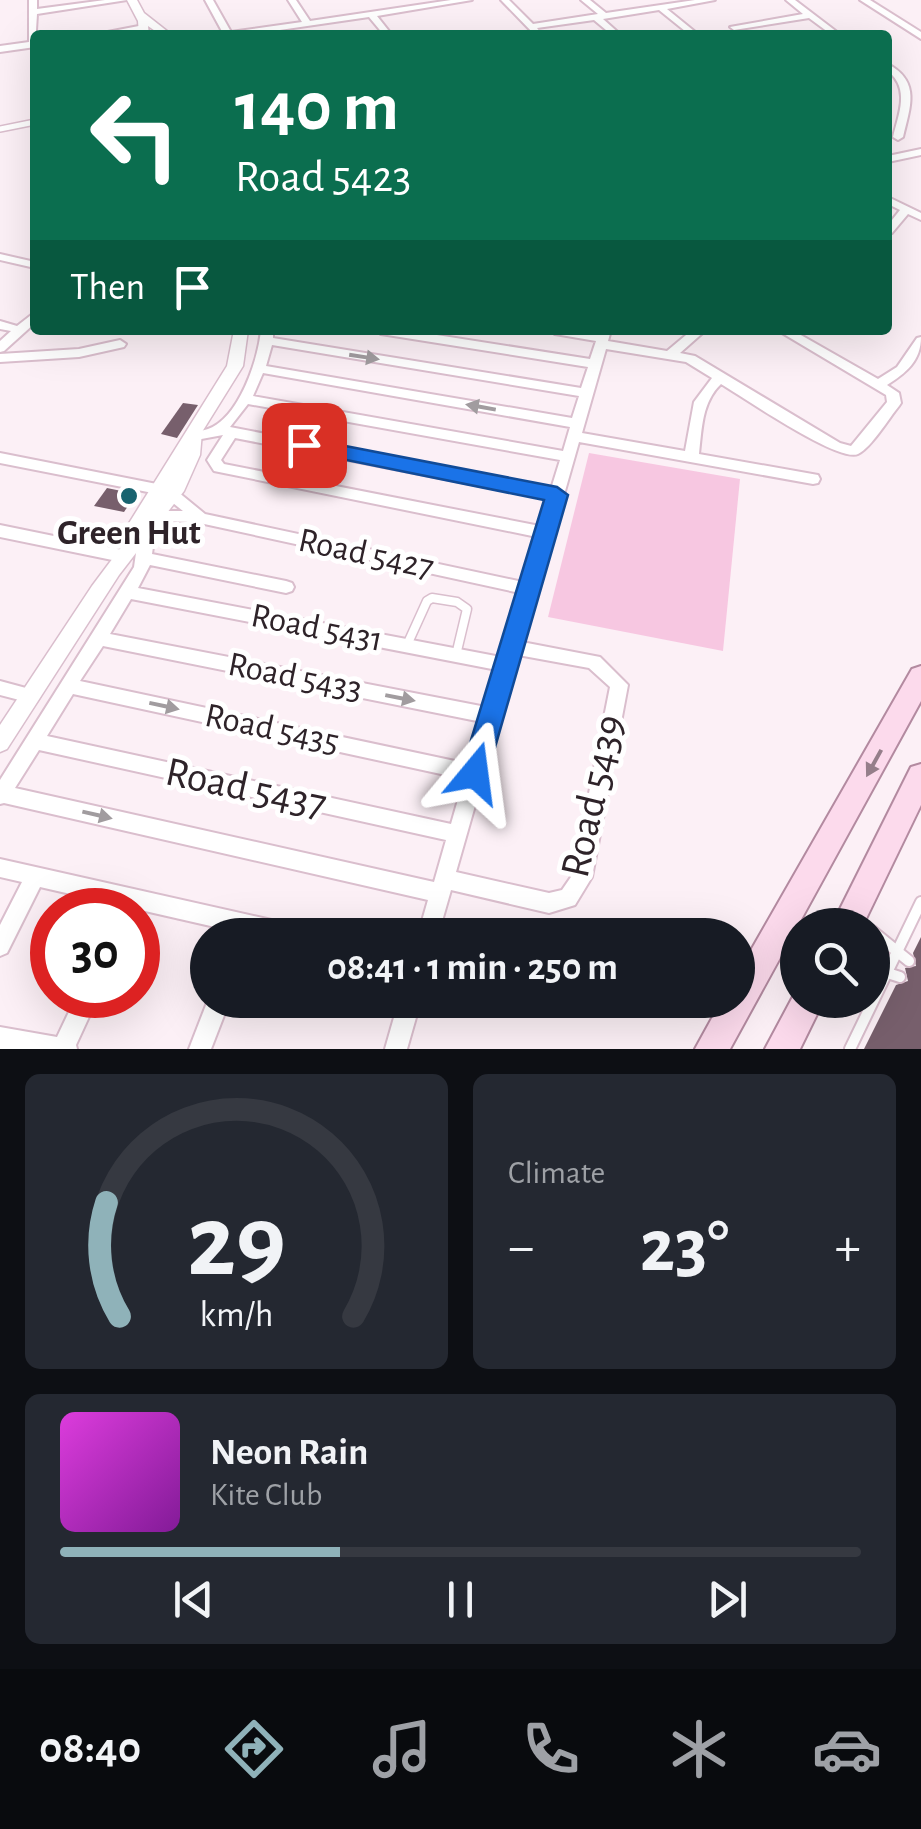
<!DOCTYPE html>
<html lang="en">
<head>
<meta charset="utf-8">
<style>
  body { margin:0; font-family:"Alegreya Sans",sans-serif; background:#242831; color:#f1f3f6; height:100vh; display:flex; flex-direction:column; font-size:38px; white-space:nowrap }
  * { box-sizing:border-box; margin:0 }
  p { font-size:32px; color:#9ea1a6 }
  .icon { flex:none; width:55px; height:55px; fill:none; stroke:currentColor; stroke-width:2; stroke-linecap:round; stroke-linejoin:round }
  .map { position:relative; height:1049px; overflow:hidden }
  .details { display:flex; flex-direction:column; gap:25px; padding:25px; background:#0d0f14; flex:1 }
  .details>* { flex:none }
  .hud { position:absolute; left:30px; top:30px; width:862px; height:305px; border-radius:10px; box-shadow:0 10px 40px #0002; background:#0b6e4f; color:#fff; overflow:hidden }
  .fabs { position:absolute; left:780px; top:908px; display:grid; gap:20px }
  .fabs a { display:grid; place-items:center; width:110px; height:110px; border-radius:50%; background:#171b24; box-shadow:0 10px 40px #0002; font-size:50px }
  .speed { position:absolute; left:30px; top:888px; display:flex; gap:20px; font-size:50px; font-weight:700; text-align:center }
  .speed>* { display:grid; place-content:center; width:130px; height:130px; border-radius:50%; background:#171b24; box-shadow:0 10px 40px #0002; line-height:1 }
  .speed .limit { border:15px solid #d22; background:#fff; color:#111 }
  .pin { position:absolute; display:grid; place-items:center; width:85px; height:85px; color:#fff; margin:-42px; border-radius:20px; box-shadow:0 5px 15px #0006 }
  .me { position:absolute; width:110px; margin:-55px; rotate:16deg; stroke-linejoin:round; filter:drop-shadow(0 0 8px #0008) }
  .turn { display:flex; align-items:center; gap:35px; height:210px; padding:0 40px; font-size:45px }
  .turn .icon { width:130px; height:130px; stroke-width:2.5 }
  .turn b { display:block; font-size:70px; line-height:85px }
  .then { display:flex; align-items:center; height:95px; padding:0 40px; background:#0003; gap:20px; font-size:38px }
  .big { font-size:75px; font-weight:700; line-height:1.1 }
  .details .widget { flex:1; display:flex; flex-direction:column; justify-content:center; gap:15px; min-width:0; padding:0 35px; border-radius:15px; background:#242831 }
  .details .dial { align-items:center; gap:0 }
  .dial svg { height:260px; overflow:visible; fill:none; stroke:#363941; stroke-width:7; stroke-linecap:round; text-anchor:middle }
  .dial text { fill:#f1f3f6; stroke:none }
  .song { display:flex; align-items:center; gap:30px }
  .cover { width:120px; height:120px; border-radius:15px; background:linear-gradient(135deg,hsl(300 70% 55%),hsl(290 70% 35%)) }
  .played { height:10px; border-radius:5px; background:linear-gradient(90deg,#8fb2b9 35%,#363941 35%) }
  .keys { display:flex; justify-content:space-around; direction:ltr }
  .heat { display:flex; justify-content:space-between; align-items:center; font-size:55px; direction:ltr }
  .details .tiles { flex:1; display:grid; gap:25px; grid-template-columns:1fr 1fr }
  .widget:last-child { grid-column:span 2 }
  .trip { position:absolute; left:190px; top:918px; width:565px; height:100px; border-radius:50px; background:#171b24; box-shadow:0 10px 40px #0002; font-weight:700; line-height:100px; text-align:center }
  .tabs { display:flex; height:160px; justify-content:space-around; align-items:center; background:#090b0e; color:#9ea1a6 }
  .tabs .icon { width:70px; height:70px }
  .tabs .active { color:#8fb2b9 }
  .tabs b { font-size:45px; color:#f1f3f6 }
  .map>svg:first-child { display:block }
</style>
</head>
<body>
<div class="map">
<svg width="921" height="1049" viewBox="0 0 921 1049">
  <rect width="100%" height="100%" fill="#fcf0f6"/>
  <polygon fill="#f7c7e1" points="589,453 740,479 723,651 548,617"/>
  <g fill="#775f6c">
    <polygon points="183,403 198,405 177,438 161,434"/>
    <polygon points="107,488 136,494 124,512 94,506"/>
    <polygon points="921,937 921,1049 864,1049 896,985 908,981 905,968 916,966 913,953"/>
  </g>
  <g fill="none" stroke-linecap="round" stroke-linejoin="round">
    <g stroke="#dabecd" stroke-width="8">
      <polyline id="service-far2" points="0,129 35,122"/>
    </g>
    <g stroke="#dabecd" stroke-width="11">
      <polyline id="service-far1" points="407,645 427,601 432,598 457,602 467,609 456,655"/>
    </g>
    <g stroke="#dabecd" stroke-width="14">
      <g id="service">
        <polyline points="872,931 909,961"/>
        <polyline points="872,968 900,977"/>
        <polyline points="850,1049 921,902"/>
      </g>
    </g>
    <g stroke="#dabecd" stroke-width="4">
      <g id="minor">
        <polygon points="29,0 37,0 37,9 105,0 127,0 37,14 35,47 0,52 0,46 29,42"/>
        <polygon points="205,0 213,0 231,32 302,22 288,0 296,0 310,21 451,0 472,0 377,16 392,35 384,35 369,17 245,35 224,35"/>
        <polygon points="501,0 509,0 533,24 598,14 581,0 590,0 606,13 695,0 715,0 667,9 699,35 690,35 659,10 603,19 621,35 612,35 594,20 537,28 541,33 535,35"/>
        <polygon points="786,0 795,0 841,35 832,35 809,18 734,30 730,27 803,14"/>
        <polygon points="860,0 870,0 921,32 921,39"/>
        <polygon points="144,25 148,28 147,30 113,35 92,35"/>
        <path d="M888,64c33,18 22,43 15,73l-5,3 -5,-3c6,-24 17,-48 -5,-66z"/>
        <polygon points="921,149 921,155 888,162 888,156"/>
        <polygon points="888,197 921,213 921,220 908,214 892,233 888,234 888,225 900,210 888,204"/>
        <polygon points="0,254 35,262 35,268 0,260"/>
        <polygon points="35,312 35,323 4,351 0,352 0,341 11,331 0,329 0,321 17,326"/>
        <path d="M261,330h12v8l308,50 7,-21 -207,-33 -6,-4h30l185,29 6,-18 -41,-7 -6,-4h28l21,3 1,-3h12l-3,11 59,10 25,-21h14l-26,23 15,3 145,87 11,3 36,-44 -1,-7 -109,-65h15l86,49 19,-12 20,-29 4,-1c0,24 -15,36 -34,48l12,8 2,10 -2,3c-10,12 -28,42 -41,48 -19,9 -115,-57 -137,-70 -19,18 -19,44 -22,70l119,21 2,4 -2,4 -5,1 -234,-42 -57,200 78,15 28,28 -36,192 -17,28 -26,8 -98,-23 -13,45h-20l10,-35 -424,-97 -4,1v-24l134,-213 6,-42 6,-5 -7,-5 2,-4h42l-20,-16 -163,-32v-10l172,34 33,27 318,68 14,-45 -323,-66 -7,-11 16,-25 -27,5 -7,-5 2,-3c6,-1 11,-1 17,-3 31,-11 50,-69 53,-99zM272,345l307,51 -7,22 -306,-52zM606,349l80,13 26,16 -18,24 -9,49 -103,-18zM263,373l307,54 -7,24 -310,-55zM248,404l312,56 -9,29 -321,-62zM235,438l313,61 -8,27 -316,-62 -3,-4zM152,521l43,1 325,71 -19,64 -363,-69 12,-23 136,28 6,-2 2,-4 -2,-4 -6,-2 -134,-27 4,-29zM131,599l366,71 -11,37 -376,-73zM103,646l379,76 -13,42 -389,-83zM518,655l71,13 21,19 -37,187 -11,16 -13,3 -93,-21zM73,694l391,85 -13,45 -404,-88zM39,750l407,90 -12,42 -419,-94z"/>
        <polygon points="120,340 126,344 124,347 79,357 0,362 0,354 79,349"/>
        <polygon points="0,525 122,550 127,552 130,556 127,560 122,562 0,537"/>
        <polygon points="0,681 37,691 40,696 37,701 31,703 0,695"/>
        <polygon points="0,859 294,925 301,928 304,935 250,935 40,887 7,953 0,956 0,925 22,882 0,877"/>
        <polygon points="77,995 99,995 76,1045 77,1049 0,1049 0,1027 57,1037"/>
        <polygon points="208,1000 230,1000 211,1049 189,1049"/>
        <polygon points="399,1000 421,1000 407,1049 385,1049"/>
      </g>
    </g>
    <g stroke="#dabecd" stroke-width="3">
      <g id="tertiary">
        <polygon points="127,0 137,0 144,13 172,35 161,35 148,26 149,35 139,35 138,21"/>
        <polygon points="234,330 248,330 243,366 202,432 200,455 184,491 119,575 7,749 0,752 0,725 92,586 128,538 123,533 126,528 227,366"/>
      </g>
    </g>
    <g stroke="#b38aa0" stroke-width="4">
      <g id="primary">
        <polygon points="921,666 921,701 730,1049 695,1049 722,1000 738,1000 738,973 912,669"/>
        <polygon points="921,764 921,805 863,925 832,925 911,767"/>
        <polygon points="797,989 798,1000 824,1000 800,1049 765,1049"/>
      </g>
    </g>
    <use href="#service-far2" stroke="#fff" stroke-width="5"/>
    <use href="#service-far1" stroke="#fff" stroke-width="8"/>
    <use href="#service" stroke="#fff" stroke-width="10"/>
    <use href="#minor" fill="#fff" fill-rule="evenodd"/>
    <use href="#tertiary" fill="#fff" fill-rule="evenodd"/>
    <use href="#primary" fill="#fcdaec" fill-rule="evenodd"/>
  </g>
  <defs><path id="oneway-solid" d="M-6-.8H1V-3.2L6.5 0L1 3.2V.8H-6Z" transform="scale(2.5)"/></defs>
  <g fill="#a19c9f">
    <use href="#oneway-solid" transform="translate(364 357) rotate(9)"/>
    <use href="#oneway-solid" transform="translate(481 407) rotate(-170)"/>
    <use href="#oneway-solid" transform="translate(400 698) rotate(11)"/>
    <use href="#oneway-solid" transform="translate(164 706) rotate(12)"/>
    <use href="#oneway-solid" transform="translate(97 815) rotate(13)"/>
  </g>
  <use fill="#957e8a" href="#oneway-solid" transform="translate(874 763) rotate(119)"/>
  <polygon fill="#1a73e8" stroke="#114b97" stroke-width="2.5" points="304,438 557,487 568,495 485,782 475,785 465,782 461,773 544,500 297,450 294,445 297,440"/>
  <circle fill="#18636f" stroke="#fff" stroke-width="4" cx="129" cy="496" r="10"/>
  <g text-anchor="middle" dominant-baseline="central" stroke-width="10" stroke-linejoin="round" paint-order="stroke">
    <g font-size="35" font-weight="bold" fill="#2e2329" stroke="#fff">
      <text x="129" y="533">Green Hut</text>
    </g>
    <g font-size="35" fill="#2e2329" stroke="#fff">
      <text transform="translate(366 554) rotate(12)">Road 5427</text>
      <text transform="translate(317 628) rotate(11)">Road 5431</text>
      <text transform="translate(295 677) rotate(11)">Road 5433</text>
      <text transform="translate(272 729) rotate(12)">Road 5435</text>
    </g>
    <g font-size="42" fill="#2e2329" stroke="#fff">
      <text transform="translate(246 788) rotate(12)">Road 5437</text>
      <text transform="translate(593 796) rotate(-77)">Road 5439</text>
    </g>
  </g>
</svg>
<div class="fabs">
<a><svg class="icon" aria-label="search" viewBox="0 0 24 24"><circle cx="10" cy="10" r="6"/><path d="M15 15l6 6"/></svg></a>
</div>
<div class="speed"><div class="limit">30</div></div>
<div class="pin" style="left:304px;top:445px;background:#d93025"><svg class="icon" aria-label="arrive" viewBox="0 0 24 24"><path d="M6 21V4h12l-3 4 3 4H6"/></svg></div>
<svg class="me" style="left:475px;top:773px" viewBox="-20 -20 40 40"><path d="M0-17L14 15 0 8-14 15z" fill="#1a73e8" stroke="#fff" stroke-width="4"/></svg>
<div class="trip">08:41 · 1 min · 250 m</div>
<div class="hud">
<div class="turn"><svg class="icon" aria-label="left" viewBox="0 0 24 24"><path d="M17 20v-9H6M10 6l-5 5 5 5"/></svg><div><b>140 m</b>Road 5423</div></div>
<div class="then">Then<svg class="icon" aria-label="arrive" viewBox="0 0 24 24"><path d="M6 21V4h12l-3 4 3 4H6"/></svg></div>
</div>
</div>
<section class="details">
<div class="tiles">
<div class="widget dial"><svg viewBox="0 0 100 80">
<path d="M14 69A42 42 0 1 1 86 69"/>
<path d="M14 69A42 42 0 0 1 10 34" stroke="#8fb2b9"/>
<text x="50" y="56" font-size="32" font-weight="700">29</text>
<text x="50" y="72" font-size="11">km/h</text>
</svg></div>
<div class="widget"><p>Climate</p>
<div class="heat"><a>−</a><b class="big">23°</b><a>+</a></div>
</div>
<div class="widget">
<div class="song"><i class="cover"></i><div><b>Neon Rain</b><p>Kite Club</p></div></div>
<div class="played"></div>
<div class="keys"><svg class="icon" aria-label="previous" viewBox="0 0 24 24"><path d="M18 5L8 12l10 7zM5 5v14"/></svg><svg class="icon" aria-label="pause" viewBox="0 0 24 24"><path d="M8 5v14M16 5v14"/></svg><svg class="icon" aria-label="next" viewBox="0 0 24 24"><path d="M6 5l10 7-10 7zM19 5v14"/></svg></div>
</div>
</div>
</section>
<nav class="tabs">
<b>08:40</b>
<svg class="icon active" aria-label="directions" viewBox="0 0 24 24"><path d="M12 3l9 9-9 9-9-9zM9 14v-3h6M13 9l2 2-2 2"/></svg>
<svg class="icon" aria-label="music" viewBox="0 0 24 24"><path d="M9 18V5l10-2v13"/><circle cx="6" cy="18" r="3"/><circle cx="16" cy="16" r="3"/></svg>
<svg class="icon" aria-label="phone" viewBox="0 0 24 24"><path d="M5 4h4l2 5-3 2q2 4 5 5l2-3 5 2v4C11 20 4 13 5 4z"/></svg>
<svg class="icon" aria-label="climate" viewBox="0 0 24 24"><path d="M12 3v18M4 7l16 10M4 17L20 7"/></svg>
<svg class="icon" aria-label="car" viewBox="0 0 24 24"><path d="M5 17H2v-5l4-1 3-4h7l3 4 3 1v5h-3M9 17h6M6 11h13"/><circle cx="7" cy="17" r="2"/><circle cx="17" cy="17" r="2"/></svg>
</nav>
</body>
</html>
